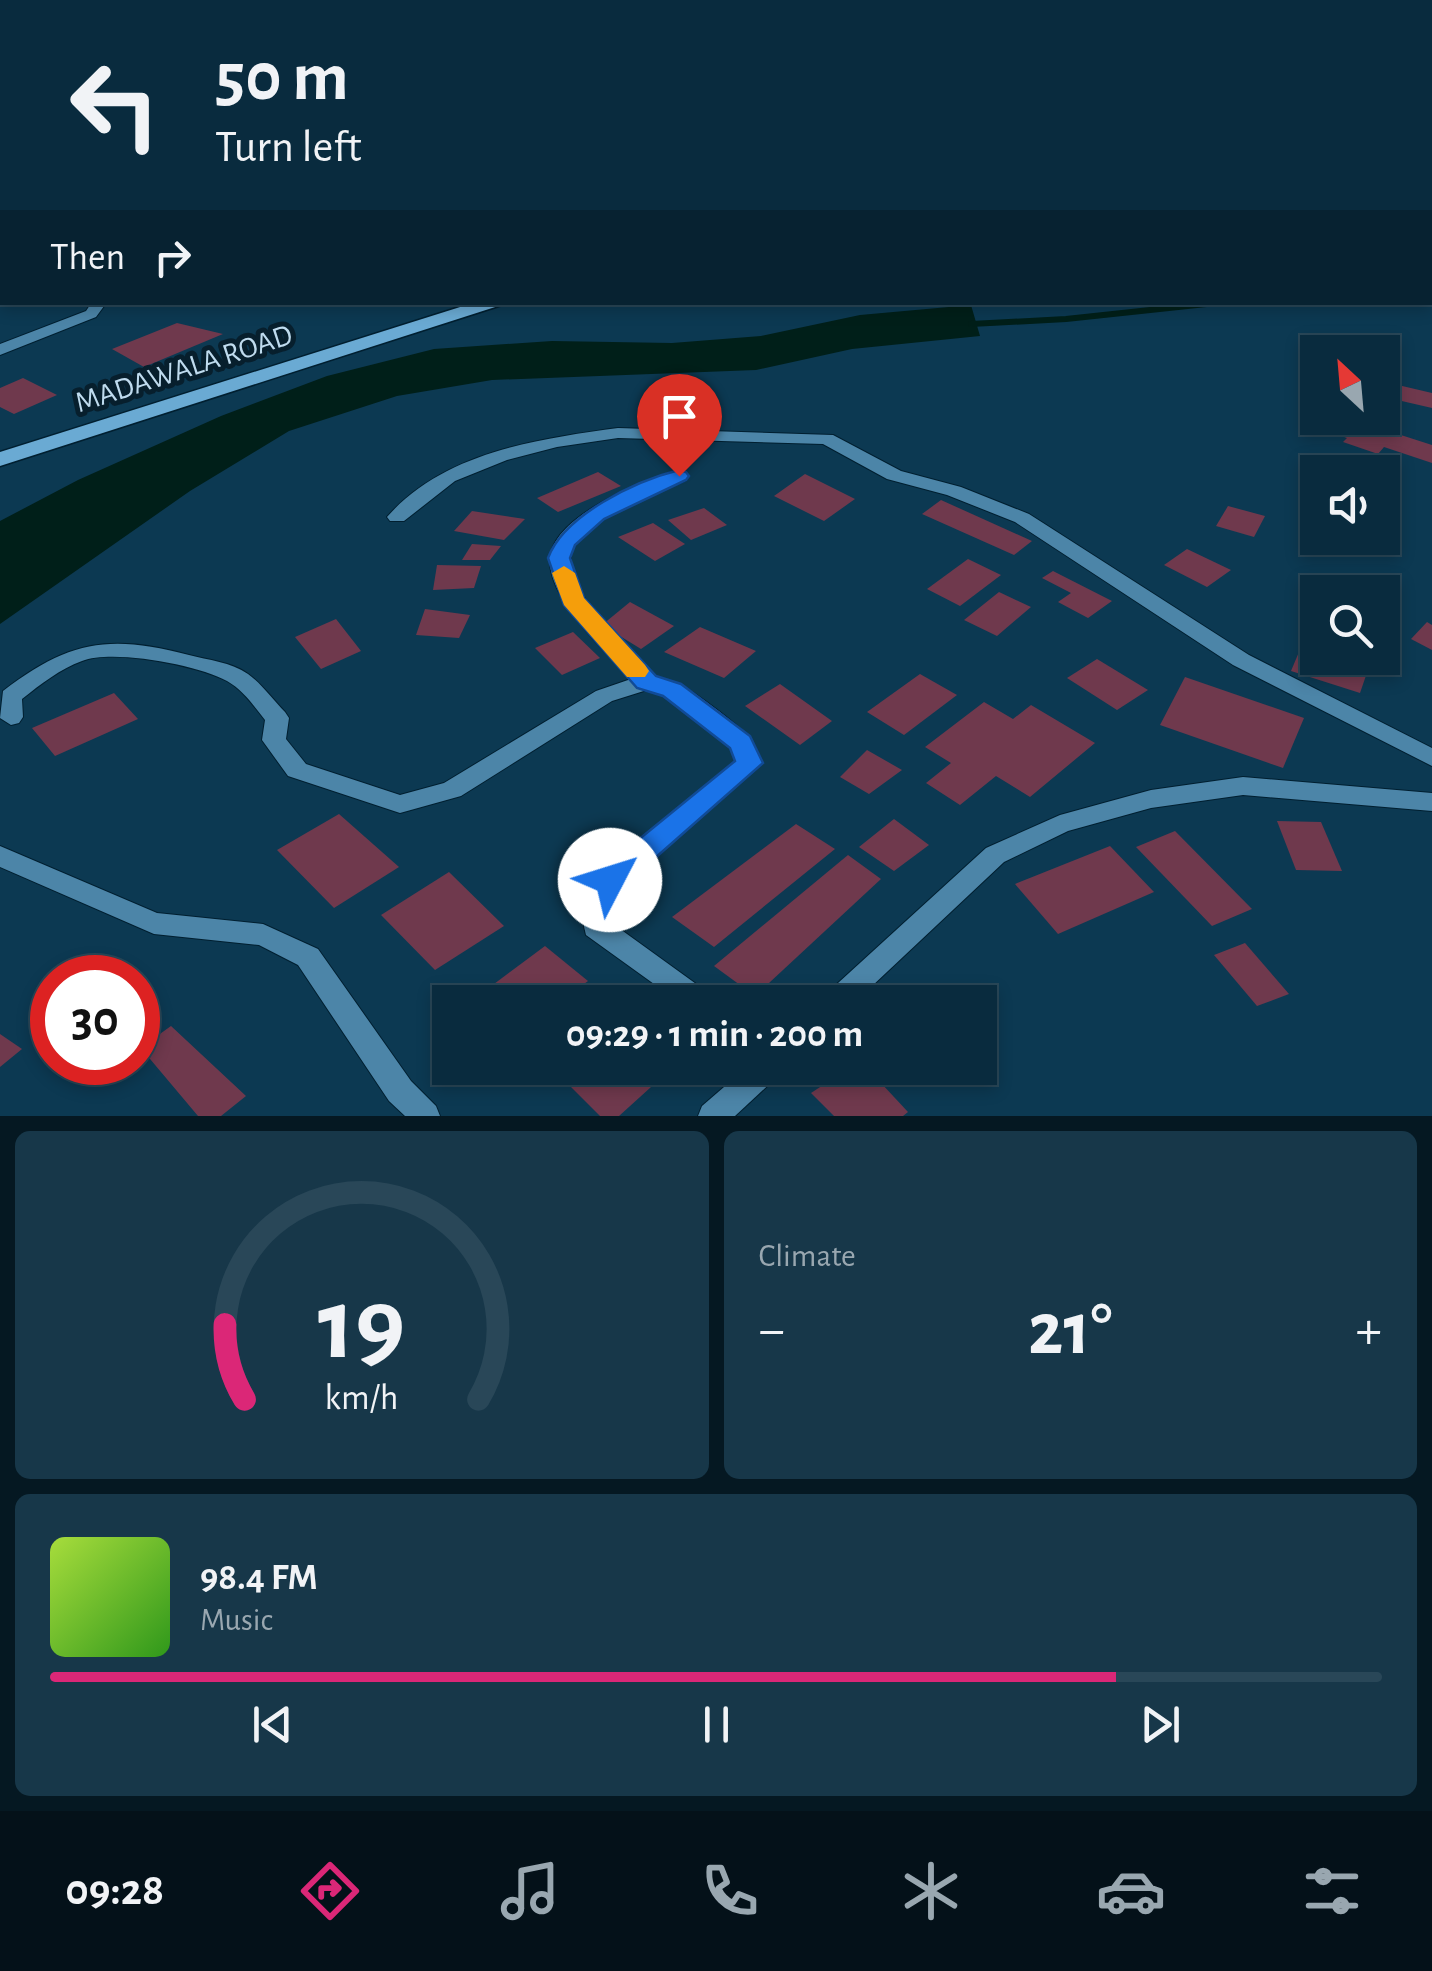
<!DOCTYPE html>
<html lang="en">
<head>
<meta charset="utf-8">
<style>
  body { margin:0; font-family:"Alegreya Sans",sans-serif; background:#173749; color:#f1f3f6; height:100vh; display:flex; flex-direction:column; font-size:38px; white-space:nowrap }
  * { box-sizing:border-box; margin:0 }
  p { font-size:32px; color:#99a7b0 }
  .icon { flex:none; width:55px; height:55px; fill:none; stroke:currentColor; stroke-width:2; stroke-linecap:round; stroke-linejoin:round }
  .map { position:relative; height:1116px; overflow:hidden }
  .sheet { display:flex; flex-direction:column; gap:15px; padding:15px; background:#051822; flex:1 }
  .sheet>* { flex:none }
  .hud { position:absolute; left:0px; top:0px; width:1432px; height:305px; box-shadow:0 5px 15px #0003,0 0 0 2px #294758; background:#092b3e; color:#f1f3f6; overflow:hidden }
  .needle { width:65px; rotate:334deg }
  .buttons { position:absolute; left:1300px; top:335px; display:grid; gap:20px }
  .buttons a { display:grid; place-items:center; width:100px; height:100px; border-radius:0px; background:#092b3e; box-shadow:0 5px 15px #0003,0 0 0 2px #294758; font-size:50px }
  .speed { position:absolute; left:30px; top:955px; display:flex; gap:20px; font-size:50px; font-weight:700; text-align:center }
  .speed>* { display:grid; place-content:center; width:130px; height:130px; border-radius:50%; background:#092b3e; box-shadow:0 5px 15px #0003,0 0 0 2px #294758; line-height:1 }
  .speed .limit { border:15px solid #d22; background:#fff; color:#111 }
  .pin { position:absolute; display:grid; place-items:center; width:85px; height:85px; color:#fff; margin:-102px -42px; border-radius:50% 50% 50% 0; rotate:-45deg; box-shadow:0 0 10px #0007 }
  .pin .icon { rotate:45deg }
  .me { position:absolute; width:110px; margin:-55px; rotate:50deg; stroke-linejoin:round; filter:drop-shadow(0 0 8px #0008) }
  .turn { display:flex; align-items:center; gap:35px; height:210px; padding:0 50px; font-size:45px }
  .turn .icon { width:130px; height:130px; stroke-width:2.5 }
  .turn b { display:block; font-size:70px; line-height:85px }
  .then { display:flex; align-items:center; height:95px; padding:0 50px; background:#0003; gap:20px; font-size:38px }
  .big { font-size:75px; font-weight:700; line-height:1.1 }
  .sheet .widget { flex:1; display:flex; flex-direction:column; justify-content:center; gap:15px; min-width:0; padding:0 35px; border-radius:15px; background:#173749 }
  .sheet .dial { align-items:center; gap:0 }
  .dial svg { height:260px; overflow:visible; fill:none; stroke:#294758; stroke-width:7; stroke-linecap:round; text-anchor:middle }
  .dial text { fill:#f1f3f6; stroke:none }
  .song { display:flex; align-items:center; gap:30px }
  .cover { width:120px; height:120px; border-radius:15px; background:linear-gradient(135deg,hsl(80 70% 55%),hsl(110 70% 35%)) }
  .played { height:10px; border-radius:5px; background:linear-gradient(90deg,#db2777 80%,#294758 80%) }
  .keys { display:flex; justify-content:space-around; direction:ltr }
  .heat { display:flex; justify-content:space-between; align-items:center; font-size:55px; direction:ltr }
  .sheet .tiles { flex:1; display:grid; gap:15px; grid-template-columns:1fr 1fr }
  .widget:last-child { grid-column:span 2 }
  .trip { position:absolute; left:432px; top:985px; width:565px; height:100px; border-radius:0px; background:#092b3e; box-shadow:0 5px 15px #0003,0 0 0 2px #294758; font-weight:700; line-height:100px; text-align:center }
  .menu { display:flex; height:160px; justify-content:space-around; align-items:center; background:#041119; color:#99a7b0 }
  .menu .icon { width:70px; height:70px }
  .menu .on { color:#db2777 }
  .menu b { font-size:45px; color:#f1f3f6 }
  .map>svg:first-child { display:block }
</style>
</head>
<body>
<div class="map">
<svg width="1432" height="1116" viewBox="0 0 1432 1116">
  <rect width="100%" height="100%" fill="#0c3952"/>
  <polygon fill="#001f19" points="971,305 980,336 852,349 756,370 492,380 397,396 289,431 190,491 0,624 0,521 78,480 221,416 327,376 434,349 552,341 672,343 761,336 860,315"/>
  <g fill="none" stroke-linecap="round" stroke-linejoin="round">
    <polyline stroke="#001f19" stroke-width="6" points="971,324 1066,319 1225,302"/>
  </g>
  <g fill="#6f394d">
    <polygon points="177,323 223,334 144,367 112,349"/>
    <polygon points="23,378 57,395 14,414 0,407 0,388"/>
    <polygon points="1398,385 1432,393 1432,408 1393,399"/>
    <polygon points="1316,418 1348,418 1432,445 1432,463 1384,447 1378,454 1343,442 1347,438 1309,425"/>
    <polygon points="598,472 621,486 558,512 537,498"/>
    <polygon points="805,474 855,499 824,521 774,496"/>
    <polygon points="941,500 1032,541 1014,555 922,514"/>
    <polygon points="1228,506 1265,516 1254,537 1216,526"/>
    <polygon points="704,508 727,525 691,540 668,520"/>
    <polygon points="472,511 525,519 504,540 454,531"/>
    <polygon points="653,523 685,544 655,561 618,537"/>
    <polygon points="472,544 501,546 490,560 462,560"/>
    <polygon points="1187,549 1231,570 1207,587 1164,565"/>
    <polygon points="968,559 1001,575 960,606 927,589"/>
    <polygon points="437,565 481,566 474,588 433,590"/>
    <polygon points="1053,571 1112,601 1088,618 1058,602 1071,593 1042,578"/>
    <polygon points="999,592 1031,607 997,636 964,620"/>
    <polygon points="630,602 674,626 641,649 602,625"/>
    <polygon points="425,609 470,615 459,638 416,635"/>
    <polygon points="336,619 361,651 321,669 295,637"/>
    <polygon points="1427,622 1432,625 1432,650 1411,639"/>
    <polygon points="700,627 756,651 724,678 664,652"/>
    <polygon points="573,632 600,658 562,675 535,648"/>
    <polygon points="1304,640 1318,645 1318,658 1371,661 1360,693 1291,671"/>
    <polygon points="1097,659 1148,690 1117,710 1067,678"/>
    <polygon points="920,674 957,695 904,735 867,712"/>
    <polygon points="1185,677 1304,718 1283,768 1160,725"/>
    <polygon points="780,684 832,721 800,745 745,706"/>
    <polygon points="114,693 138,719 55,756 32,728"/>
    <polygon points="984,702 1013,719 1031,705 1095,743 1030,797 996,776 960,805 926,783 951,763 925,747"/>
    <polygon points="867,750 902,770 869,794 840,777"/>
    <polygon points="339,814 399,867 334,908 277,850"/>
    <polygon points="894,819 929,845 894,871 859,847"/>
    <polygon points="1277,821 1321,822 1342,871 1296,870"/>
    <polygon points="796,824 835,849 714,947 672,917"/>
    <polygon points="1175,831 1252,909 1212,926 1136,847"/>
    <polygon points="1110,846 1154,892 1058,934 1015,884"/>
    <polygon points="848,855 881,879 755,996 714,966"/>
    <polygon points="449,872 504,926 435,970 381,915"/>
    <polygon points="1245,943 1289,994 1257,1006 1214,955"/>
    <polygon points="545,946 588,981 560,1002 500,1002 486,990"/>
    <polygon points="138,1024 150,1041 171,1026 246,1096 221,1116 198,1116 145,1053 138,1055"/>
    <polygon points="0,1034 22,1049 0,1067"/>
    <polygon points="552,1068 672,1068 619,1116 600,1116"/>
    <polygon points="849,1068 867,1068 908,1112 903,1116 834,1116 811,1093"/>
    <polygon points="921,1068 971,1068 939,1087"/>
  </g>
  <g fill="none" stroke-linecap="round" stroke-linejoin="round">
    <g stroke="#011f30" stroke-width="2">
      <g id="minor">
        <polygon points="350,0 362,0 364,2 353,2"/>
        <polygon points="538,0 552,0 554,2 541,2"/>
        <rect x="0" y="166" width="2" height="8"/>
        <polygon points="1430,175 1432,176 1432,184 1430,183"/>
        <polygon points="92,302 107,302 96,317 0,355 0,344 86,311"/>
        <path d="M618,428l215,7 68,36 60,16 68,27 220,141 183,93v18l-199,-101 -218,-143 -68,-27 -60,-16 -64,-35 -205,-6 -61,9 -50,13 -52,21 -51,40h-14l-3,-4c57,-65 151,-78 231,-89z"/>
        <path d="M679,470l9,6 -2,4c-31,14 -95,33 -112,64 -19,37 51,109 79,130 8,7 19,7 28,11 19,11 52,36 67,51 7,7 10,18 14,27l-143,123 -13,24 3,11 101,73 4,8h-35l-93,-67 -6,-25 21,-38 136,-111 -6,-13 -67,-53 -17,-5 -35,11 -151,95 -61,17 -112,-37 -26,-36 3,-20c-11,-14 -22,-30 -38,-39 -29,-16 -114,-32 -145,-20 -22,8 -41,23 -60,38l1,18 -4,6 -8,2 -11,-7 3,-27c66,-51 107,-57 186,-36 19,5 42,7 59,19 14,10 25,26 37,38l4,6 -3,21 20,25 94,31 44,-12 152,-92 35,-12c-25,-27 -83,-80 -81,-120 2,-43 94,-79 129,-89z"/>
        <polygon points="0,846 157,913 263,924 318,949 411,1081 436,1106 440,1116 405,1116 389,1101 298,965 259,945 154,934 0,867"/>
      </g>
    </g>
    <g stroke="#011f30" stroke-width="2">
      <g id="tertiary">
        <polygon points="1243,777 1432,793 1432,811 1243,795 1151,808 1068,831 1004,862 855,1002 822,1002 826,994 986,848 1060,815 1151,790"/>
        <polygon points="746,1068 781,1068 777,1077 735,1116 698,1116 702,1106"/>
      </g>
    </g>
    <g stroke="#011f30" stroke-width="3">
      <g id="primary">
        <rect x="1430" y="94" width="2" height="8"/>
        <polygon points="476,302 511,302 0,466 0,452"/>
      </g>
    </g>
    <use href="#minor" fill="#4c85a8" fill-rule="evenodd"/>
    <use href="#tertiary" fill="#4c85a8" fill-rule="evenodd"/>
    <use href="#primary" fill="#6aaad3" fill-rule="evenodd"/>
  </g>
  <path fill="#1a73e8" stroke="#114b97" stroke-width="2.5" d="M679,470l7,2 3,4 -3,4 -82,39 -29,26 -5,13 14,40 72,78 25,8 69,52 13,27 -142,125 -11,3 -10,-3 -5,-8 5,-9 135,-110 -5,-13 -67,-52 -26,-8 -73,-83 -16,-47c16,-43 87,-77 131,-88z"/>
  <polygon fill="#f59e0b" points="564,566 575,573 584,598 645,665 649,671 645,677 627,677 564,605 552,573"/>
  <g text-anchor="middle" dominant-baseline="central" stroke-width="10" stroke-linejoin="round" paint-order="stroke">
    <g font-size="30" fill="#bfdbee" stroke="#071f2d">
      <text transform="translate(184 369) rotate(-18)">MADAWALA ROAD</text>
    </g>
  </g>
</svg>
<div class="buttons">
<a><svg class="needle" viewBox="-14 -14 28 28"><path d="M0-13l5 13h-10z" fill="#e53935"/><path d="M0 13l5-13h-10z" fill="#99a7b0"/></svg></a>
<a><svg class="icon" aria-label="sound" viewBox="0 0 24 24"><path d="M4 9h4l5-4v14l-5-4H4zM17 9q2 3 0 6"/></svg></a>
<a><svg class="icon" aria-label="search" viewBox="0 0 24 24"><circle cx="10" cy="10" r="6"/><path d="M15 15l6 6"/></svg></a>
</div>
<div class="speed"><div class="limit">30</div></div>
<div class="pin" style="left:679px;top:476px;background:#d93025"><svg class="icon" aria-label="arrive" viewBox="0 0 24 24"><path d="M6 21V4h12l-3 4 3 4H6"/></svg></div>
<svg class="me" style="left:610px;top:880px" viewBox="-20 -20 40 40"><circle r="19" fill="#fff"/><path d="M0-13L10 11 0 6-10 11z" fill="#1a73e8"/></svg>
<div class="trip">09:29 · 1 min · 200 m</div>
<div class="hud">
<div class="turn"><svg class="icon" aria-label="left" viewBox="0 0 24 24"><path d="M17 20v-9H6M10 6l-5 5 5 5"/></svg><div><b>50 m</b>Turn left</div></div>
<div class="then">Then<svg class="icon" aria-label="right" viewBox="0 0 24 24"><path d="M7 20v-9h11M14 6l5 5-5 5"/></svg></div>
</div>
</div>
<section class="sheet">
<div class="tiles">
<div class="widget dial"><svg viewBox="0 0 100 80">
<path d="M14 69A42 42 0 1 1 86 69"/>
<path d="M14 69A42 42 0 0 1 8 46" stroke="#db2777"/>
<text x="50" y="56" font-size="32" font-weight="700">19</text>
<text x="50" y="72" font-size="11">km/h</text>
</svg></div>
<div class="widget"><p>Climate</p>
<div class="heat"><a>−</a><b class="big">21°</b><a>+</a></div>
</div>
<div class="widget">
<div class="song"><i class="cover"></i><div><b>98.4 FM</b><p>Music</p></div></div>
<div class="played"></div>
<div class="keys"><svg class="icon" aria-label="previous" viewBox="0 0 24 24"><path d="M18 5L8 12l10 7zM5 5v14"/></svg><svg class="icon" aria-label="pause" viewBox="0 0 24 24"><path d="M8 5v14M16 5v14"/></svg><svg class="icon" aria-label="next" viewBox="0 0 24 24"><path d="M6 5l10 7-10 7zM19 5v14"/></svg></div>
</div>
</div>
</section>
<nav class="menu">
<b>09:28</b>
<svg class="icon on" aria-label="directions" viewBox="0 0 24 24"><path d="M12 3l9 9-9 9-9-9zM9 14v-3h6M13 9l2 2-2 2"/></svg>
<svg class="icon" aria-label="music" viewBox="0 0 24 24"><path d="M9 18V5l10-2v13"/><circle cx="6" cy="18" r="3"/><circle cx="16" cy="16" r="3"/></svg>
<svg class="icon" aria-label="phone" viewBox="0 0 24 24"><path d="M5 4h4l2 5-3 2q2 4 5 5l2-3 5 2v4C11 20 4 13 5 4z"/></svg>
<svg class="icon" aria-label="climate" viewBox="0 0 24 24"><path d="M12 3v18M4 7l16 10M4 17L20 7"/></svg>
<svg class="icon" aria-label="car" viewBox="0 0 24 24"><path d="M5 17H2v-5l4-1 3-4h7l3 4 3 1v5h-3M9 17h6M6 11h13"/><circle cx="7" cy="17" r="2"/><circle cx="17" cy="17" r="2"/></svg>
<svg class="icon" aria-label="filters" viewBox="0 0 24 24"><path d="M4 7h16M4 17h16"/><circle cx="9" cy="7" r="2"/><circle cx="15" cy="17" r="2"/></svg>
</nav>
</body>
</html>
